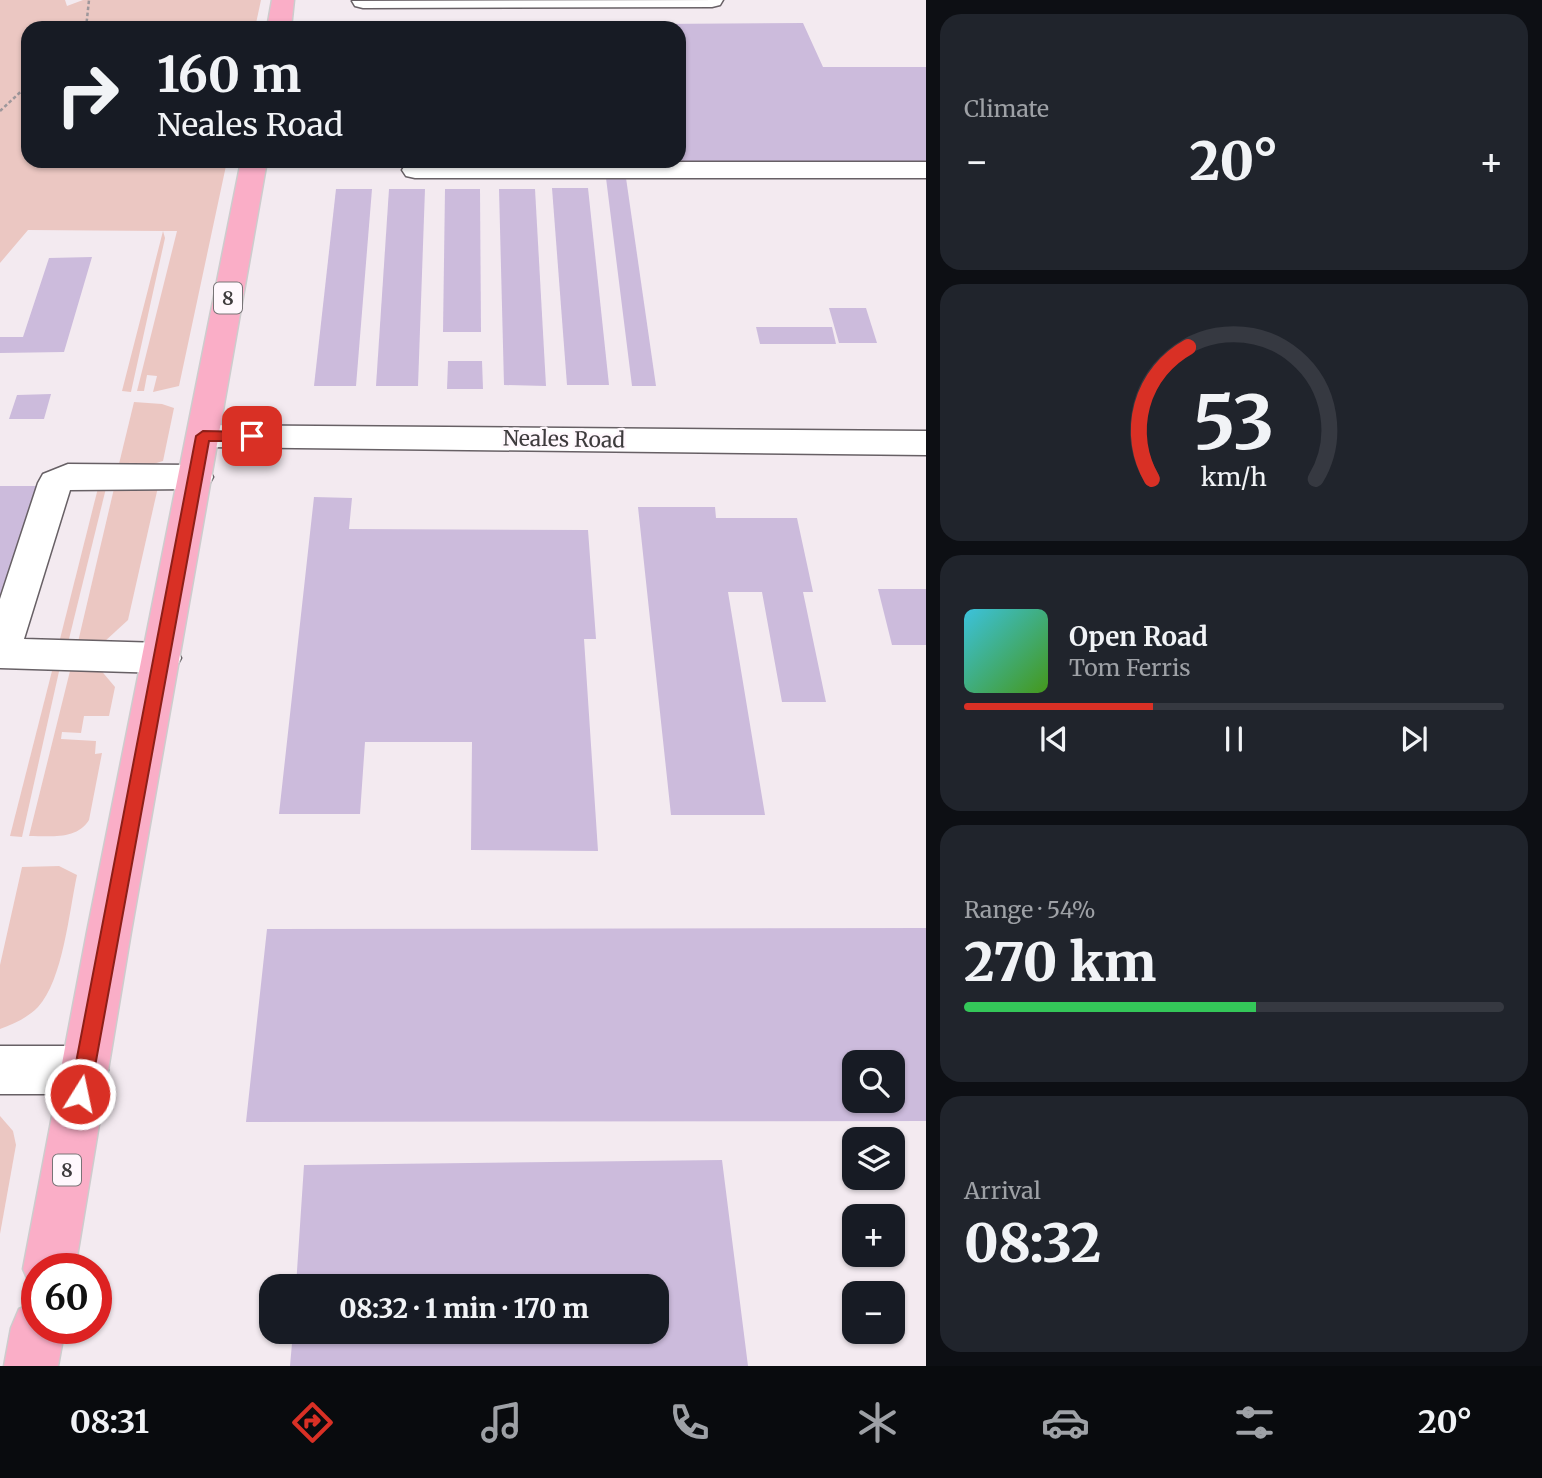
<!DOCTYPE html>
<html lang="en">
<head>
<meta charset="utf-8">
<style>
  body { margin:0; font-family:Merriweather,serif; background:#20242c; color:#f1f3f6; height:100vh; display:flex; flex-direction:column; font-size:26px; white-space:nowrap }
  * { box-sizing:border-box; margin:0 }
  p { font-size:23px; color:#9ea1a6 }
  .icon { flex:none; width:38px; height:38px; fill:none; stroke:currentColor; stroke-width:2; stroke-linecap:round; stroke-linejoin:round }
  .map { position:relative; flex:1; overflow:hidden }
  .drawer { display:flex; flex-direction:column; gap:14px; padding:14px; background:#0d0f14; width:616px }
  .drawer>* { flex:none }
  .hud { position:absolute; left:21px; top:21px; width:665px; height:147px; border-radius:21px; box-shadow:0 2px 5px #0004; background:#171b24; color:#f1f3f6; overflow:hidden }
  .tools { position:absolute; left:842px; top:1050px; display:grid; gap:14px }
  .tools a { display:grid; place-items:center; width:63px; height:63px; border-radius:14px; background:#171b24; box-shadow:0 2px 5px #0004; font-size:35px }
  .speed { position:absolute; left:21px; top:1253px; display:flex; gap:14px; font-size:35px; font-weight:700; text-align:center }
  .speed>* { display:grid; place-content:center; width:91px; height:91px; border-radius:50%; background:#171b24; box-shadow:0 2px 5px #0004; line-height:1 }
  .speed .limit { border:10px solid #d22; background:#fff; color:#111 }
  .pin { position:absolute; display:grid; place-items:center; width:60px; height:60px; color:#fff; margin:-30px; border-radius:14px; box-shadow:0 4px 10px #0006 }
  .me { position:absolute; width:77px; margin:-38px; rotate:10deg; stroke-linejoin:round; filter:drop-shadow(0 0 5px #0008) }
  .turn { display:flex; align-items:center; gap:24px; height:147px; padding:0 21px; font-size:32px }
  .turn .icon { width:91px; height:91px; stroke-width:2.5 }
  .turn b { display:block; font-size:49px; line-height:60px }
  .big { font-size:52px; font-weight:800; line-height:1.1 }
  .drawer .tile { flex:1; display:flex; flex-direction:column; justify-content:center; gap:10px; min-width:0; padding:0 24px; border-radius:21px; background:#20242c }
  .drawer .dial { align-items:center; gap:0 }
  .dial svg { height:182px; overflow:visible; fill:none; stroke:#363941; stroke-width:7; stroke-linecap:round; text-anchor:middle }
  .dial text { fill:#f1f3f6; stroke:none }
  .song { display:flex; align-items:center; gap:21px }
  .cover { width:84px; height:84px; border-radius:10px; background:linear-gradient(135deg,hsl(190 70% 55%),hsl(100 70% 35%)) }
  .played { height:7px; border-radius:4px; background:linear-gradient(90deg,#d93025 35%,#363941 35%) }
  .keys { display:flex; justify-content:space-around; direction:ltr }
  .heat { display:flex; justify-content:space-between; align-items:center; font-size:38px; direction:ltr }
  .charge { height:10px; border-radius:5px; background:linear-gradient(90deg,#34c759 54%,#363941 0) }
  .trip { position:absolute; left:259px; top:1274px; width:410px; height:70px; border-radius:21px; background:#171b24; box-shadow:0 2px 5px #0004; font-weight:800; line-height:70px; text-align:center }
  .menu { display:flex; height:112px; justify-content:space-around; align-items:center; background:#090b0e; color:#9ea1a6 }
  .menu .icon { width:49px; height:49px }
  .menu .selected { color:#d93025 }
  .menu b { font-size:32px; color:#f1f3f6 }
  main { display:flex; flex:1; min-height:0 }
  .map>svg:first-child { display:block }
</style>
</head>
<body>
<main>
<div class="map">
<svg width="926" height="1366" viewBox="0 0 926 1366">
  <rect width="100%" height="100%" fill="#f3eaf0"/>
  <g fill="#ebc7c2">
    <polygon points="0,0 65,0 67,6 83,0 261,0 255,28 28,28 28,161 227,161 179,386 153,392 157,376 147,375 144,391 137,391 177,231 163,231 165,238 131,392 122,391 163,231 28,230 0,263"/>
    <polygon points="134,402 162,404 174,408 163,461 140,468 118,468"/>
    <polygon points="100,480 108,480 68,643 59,643"/>
    <polygon points="116,480 158,487 128,620 104,642 78,642"/>
    <polygon points="53,667 60,667 22,837 10,836"/>
    <path d="M71,667l28,1 16,19 -6,29h-25l-3,17 -19,-1 -1,7 35,2 -1,13 7,-1 -13,67c-12,20 -39,16 -60,16z"/>
    <path d="M59,866l18,9c-8,37 -14,105 -39,132 -11,11 -24,17 -38,22v-64l22,-98z"/>
    <polygon points="0,1116 13,1131 16,1145 0,1234"/>
  </g>
  <g fill="#ccbbdc" fill-rule="evenodd">
    <polygon points="803,23 823,67 926,67 926,163 509,165 509,161 679,161 679,28 501,28 501,25"/>
    <polygon points="606,178 626,178 656,386 632,386"/>
    <polygon points="552,188 588,188 609,385 567,385"/>
    <polygon points="336,189 372,189 356,386 314,386"/>
    <polygon points="389,189 425,189 418,386 376,386"/>
    <polygon points="445,189 480,189 481,332 443,332"/>
    <polygon points="499,189 535,189 546,386 504,385"/>
    <polygon points="92,257 64,352 0,353 0,337 23,337 49,258"/>
    <polygon points="829,308 866,308 877,343 839,343"/>
    <polygon points="756,327 832,327 836,344 760,344"/>
    <polygon points="448,361 482,361 483,389 447,389"/>
    <polygon points="51,394 44,419 9,419 17,395"/>
    <polygon points="0,486 37,486 0,603"/>
    <polygon points="314,497 352,498 349,529 588,530 596,639 584,639 598,851 471,850 472,742 365,742 360,814 279,814"/>
    <polygon points="638,507 715,507 716,518 797,518 813,592 803,592 826,702 782,702 762,592 728,592 765,815 671,815"/>
    <polygon points="878,589 926,589 926,645 892,645"/>
    <path d="M926,928v193l-680,1 21,-193zM854,1062h38v39h-38z"/>
    <polygon points="722,1160 748,1366 290,1366 293,1332 656,1332 656,1286 296,1286 304,1165"/>
  </g>
  <g fill="none" stroke-linecap="round" stroke-linejoin="round">
    <g stroke="#676065" stroke-width="3">
      <g id="minor">
        <polygon points="723,0 720,5 712,7 363,8 355,6 352,1"/>
        <polygon points="415,162 926,162 926,178 415,178 406,176 402,170 406,164"/>
        <polygon points="203,425 926,431 926,455 203,447 191,444 187,436 191,428"/>
        <polygon points="68,464 196,465 208,468 213,477 208,486 196,489 70,490 24,639 162,643 175,647 181,658 175,669 162,673 0,668 0,599 38,483 43,474"/>
        <polygon points="0,1046 84,1046 101,1053 108,1070 101,1087 84,1094 0,1094"/>
      </g>
    </g>
    <g stroke="#cdcccd" stroke-width="3">
      <g id="major">
        <polygon points="272,0 294,0 291,28 267,28"/>
        <polygon points="241,161 267,161 131,932 75,1269 37,1269 37,1290 31,1287 23,1269 87,932"/>
        <polygon points="37,1302 37,1328 65,1328 58,1366 4,1366 11,1328 19,1309"/>
      </g>
    </g>
    <g stroke="#9e979b" stroke-width="2.5" stroke-dasharray="3.5 2.5" stroke-linecap="butt">
      <polyline points="86,28 89,0"/>
      <polyline points="0,111 28,85"/>
    </g>
    <use href="#minor" fill="#fff" fill-rule="evenodd"/>
    <use href="#major" fill="#faaec7" fill-rule="evenodd"/>
  </g>
  <polygon fill="#d93025" stroke="#8d1f18" stroke-width="2" points="203,431 252,432 259,436 252,441 209,441 90,1094 87,1101 80,1104 73,1101 70,1094 196,436"/>
  <g text-anchor="middle" dominant-baseline="central" stroke-width="5" stroke-linejoin="round" paint-order="stroke">
    <g fill="#fff8fd" stroke="#787477" stroke-width="2">
      <rect x="214" y="282.5" width="28" height="31" rx="5"/>
      <rect x="53" y="1154.5" width="28" height="31" rx="5"/>
    </g>
    <g font-size="19" font-weight="bold" fill="#3e3b3d">
      <text x="228" y="298">8</text>
      <text x="67" y="1170">8</text>
    </g>
    <g font-size="21" fill="#3e3b3d" stroke="#fff8fd">
      <text transform="translate(564 439) rotate(1)">Neales Road</text>
    </g>
  </g>
</svg>
<div class="tools">
<a><svg class="icon" aria-label="search" viewBox="0 0 24 24"><circle cx="10" cy="10" r="6"/><path d="M15 15l6 6"/></svg></a>
<a><svg class="icon" aria-label="layers" viewBox="0 0 24 24"><path d="M12 4l9 5-9 5-9-5zM3 14l9 5 9-5"/></svg></a>
<a>+</a>
<a>−</a>
</div>
<div class="speed"><div class="limit">60</div></div>
<div class="pin" style="left:252px;top:436px;background:#d93025"><svg class="icon" aria-label="arrive" viewBox="0 0 24 24"><path d="M6 21V4h12l-3 4 3 4H6"/></svg></div>
<svg class="me" style="left:80px;top:1094px" viewBox="-20 -20 40 40"><circle r="17" fill="#d93025" stroke="#fff" stroke-width="3"/><path d="M0-11L8 9 0 5-8 9z" fill="#fff"/></svg>
<div class="trip">08:32 · 1 min · 170 m</div>
<div class="hud">
<div class="turn"><svg class="icon" aria-label="right" viewBox="0 0 24 24"><path d="M7 20v-9h11M14 6l5 5-5 5"/></svg><div><b>160 m</b>Neales Road</div></div>
</div>
</div>
<section class="drawer">
<div class="tile"><p>Climate</p>
<div class="heat"><a>−</a><b class="big">20°</b><a>+</a></div>
</div>
<div class="tile dial"><svg viewBox="0 0 100 80">
<path d="M14 69A42 42 0 1 1 86 69"/>
<path d="M14 69A42 42 0 0 1 30 11" stroke="#d93025"/>
<text x="50" y="56" font-size="32" font-weight="700">53</text>
<text x="50" y="72" font-size="11">km/h</text>
</svg></div>
<div class="tile">
<div class="song"><i class="cover"></i><div><b>Open Road</b><p>Tom Ferris</p></div></div>
<div class="played"></div>
<div class="keys"><svg class="icon" aria-label="previous" viewBox="0 0 24 24"><path d="M18 5L8 12l10 7zM5 5v14"/></svg><svg class="icon" aria-label="pause" viewBox="0 0 24 24"><path d="M8 5v14M16 5v14"/></svg><svg class="icon" aria-label="next" viewBox="0 0 24 24"><path d="M6 5l10 7-10 7zM19 5v14"/></svg></div>
</div>
<div class="tile"><p>Range · 54%</p><b class="big">270 km</b><div class="charge"></div></div>
<div class="tile"><p>Arrival</p><b class="big">08:32</b></div>
</section>
</main>
<nav class="menu">
<b>08:31</b>
<svg class="icon selected" aria-label="directions" viewBox="0 0 24 24"><path d="M12 3l9 9-9 9-9-9zM9 14v-3h6M13 9l2 2-2 2"/></svg>
<svg class="icon" aria-label="music" viewBox="0 0 24 24"><path d="M9 18V5l10-2v13"/><circle cx="6" cy="18" r="3"/><circle cx="16" cy="16" r="3"/></svg>
<svg class="icon" aria-label="phone" viewBox="0 0 24 24"><path d="M5 4h4l2 5-3 2q2 4 5 5l2-3 5 2v4C11 20 4 13 5 4z"/></svg>
<svg class="icon" aria-label="climate" viewBox="0 0 24 24"><path d="M12 3v18M4 7l16 10M4 17L20 7"/></svg>
<svg class="icon" aria-label="car" viewBox="0 0 24 24"><path d="M5 17H2v-5l4-1 3-4h7l3 4 3 1v5h-3M9 17h6M6 11h13"/><circle cx="7" cy="17" r="2"/><circle cx="17" cy="17" r="2"/></svg>
<svg class="icon" aria-label="filters" viewBox="0 0 24 24"><path d="M4 7h16M4 17h16"/><circle cx="9" cy="7" r="2"/><circle cx="15" cy="17" r="2"/></svg>
<b>20°</b>
</nav>
</body>
</html>
